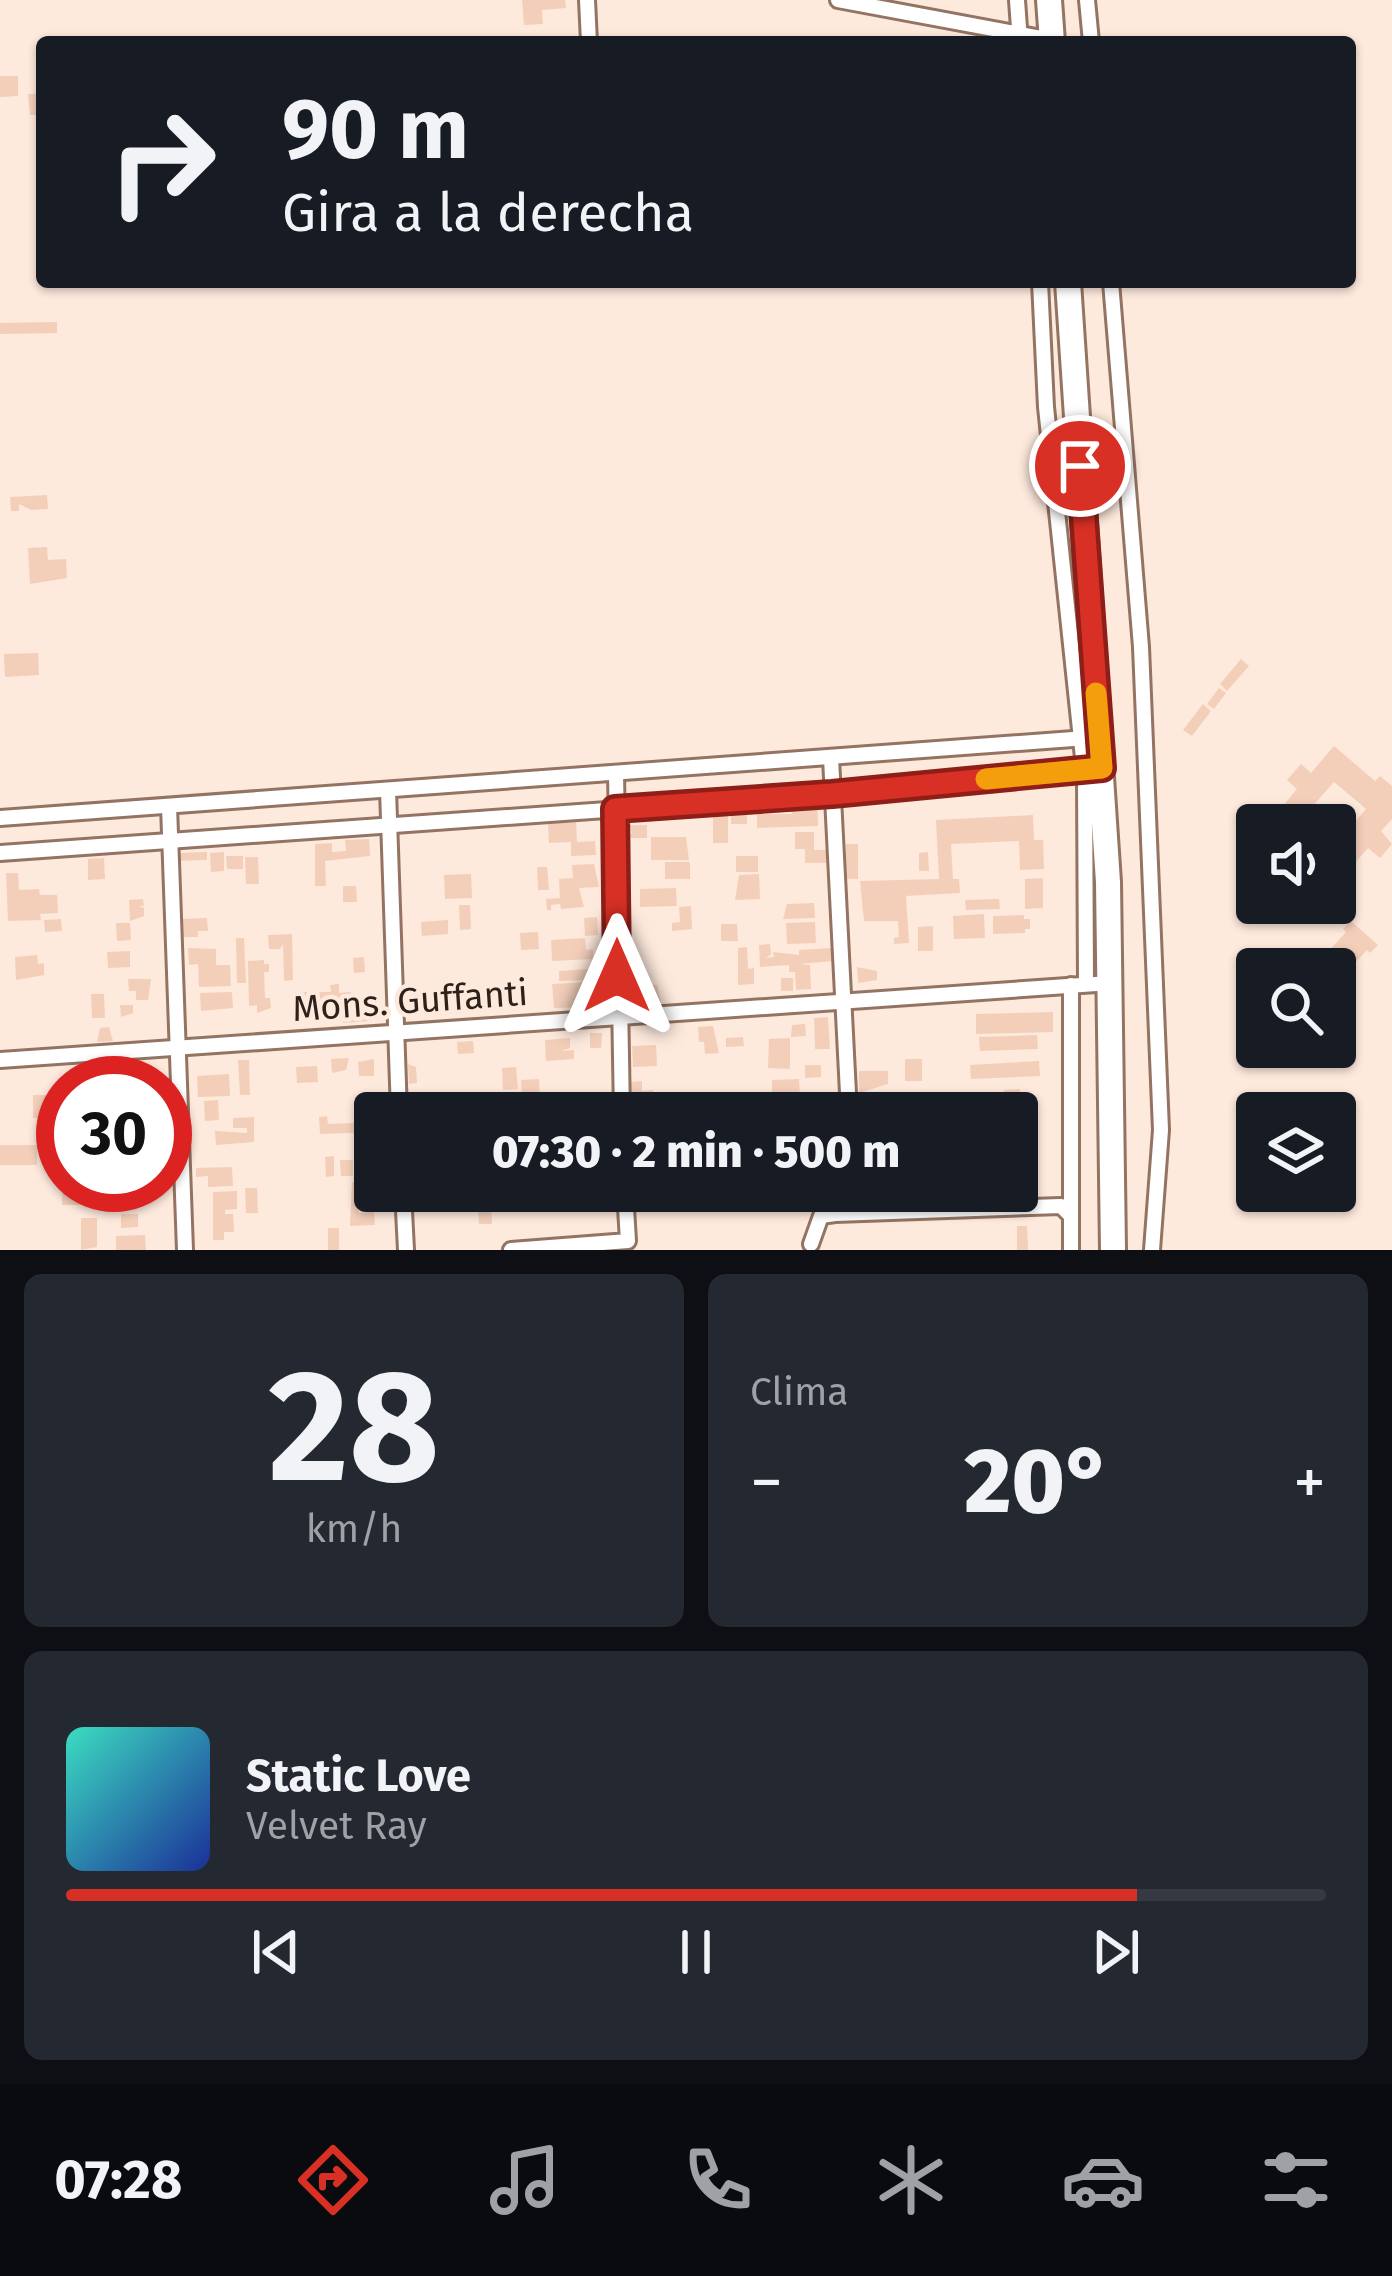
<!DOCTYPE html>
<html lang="es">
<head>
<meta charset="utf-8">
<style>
  body { margin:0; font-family:"Fira Sans",sans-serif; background:#242831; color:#f1f3f6; height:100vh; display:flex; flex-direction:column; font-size:45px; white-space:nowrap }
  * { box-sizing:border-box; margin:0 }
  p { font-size:39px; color:#9ea1a6 }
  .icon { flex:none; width:66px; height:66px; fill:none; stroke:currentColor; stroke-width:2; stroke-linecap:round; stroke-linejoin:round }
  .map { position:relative; height:1250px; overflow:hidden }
  .panel { display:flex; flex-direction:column; gap:24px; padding:24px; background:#0d0f14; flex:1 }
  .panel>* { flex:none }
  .guide { position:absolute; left:36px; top:36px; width:1320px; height:252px; border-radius:12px; box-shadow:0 3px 9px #0004; background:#171b24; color:#f1f3f6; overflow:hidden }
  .buttons { position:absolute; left:1236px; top:804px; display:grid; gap:24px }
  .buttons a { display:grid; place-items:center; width:120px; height:120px; border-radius:12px; background:#171b24; box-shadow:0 3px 9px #0004; font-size:60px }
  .speed { position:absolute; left:36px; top:1056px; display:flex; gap:24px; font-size:60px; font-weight:700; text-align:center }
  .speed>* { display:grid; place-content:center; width:156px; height:156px; border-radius:50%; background:#171b24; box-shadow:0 3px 9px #0004; line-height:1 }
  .speed .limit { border:18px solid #d22; background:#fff; color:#111 }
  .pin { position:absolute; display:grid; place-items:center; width:102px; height:102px; color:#fff; margin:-51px; border:6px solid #fff; border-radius:50%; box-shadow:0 3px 12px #0007 }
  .me { position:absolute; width:132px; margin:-66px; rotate:0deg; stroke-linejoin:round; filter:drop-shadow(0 0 9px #0008) }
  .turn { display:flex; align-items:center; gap:42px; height:252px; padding:0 48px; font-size:54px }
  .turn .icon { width:156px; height:156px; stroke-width:2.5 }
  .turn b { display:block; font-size:84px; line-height:102px }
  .big { font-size:90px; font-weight:800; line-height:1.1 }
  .panel .widget { flex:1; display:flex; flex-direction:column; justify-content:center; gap:18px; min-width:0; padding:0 42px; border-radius:18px; background:#242831 }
  .panel .dial { align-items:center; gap:0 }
  .dial b { font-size:156px; line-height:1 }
  .song { display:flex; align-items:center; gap:36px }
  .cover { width:144px; height:144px; border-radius:18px; background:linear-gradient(135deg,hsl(170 70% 55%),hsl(230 70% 35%)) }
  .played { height:12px; border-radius:6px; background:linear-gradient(90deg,#d93025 85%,#363941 85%) }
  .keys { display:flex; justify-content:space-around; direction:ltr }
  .heat { display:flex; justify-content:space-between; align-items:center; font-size:66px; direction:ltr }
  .panel .tiles { flex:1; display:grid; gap:24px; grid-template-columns:1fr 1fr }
  .widget:last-child { grid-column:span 2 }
  .trip { position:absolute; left:354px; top:1092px; width:684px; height:120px; border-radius:12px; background:#171b24; box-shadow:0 3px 9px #0004; font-weight:800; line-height:120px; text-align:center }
  .tabs { display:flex; height:192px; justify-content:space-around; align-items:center; background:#090b0e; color:#9ea1a6 }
  .tabs .icon { width:84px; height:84px }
  .tabs .current { color:#d93025 }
  .tabs b { font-size:54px; color:#f1f3f6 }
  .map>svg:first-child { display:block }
</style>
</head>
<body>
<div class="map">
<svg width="1392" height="1250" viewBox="0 0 1392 1250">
  <rect width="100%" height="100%" fill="#fee9dd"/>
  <g fill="#f3cfba">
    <polygon points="522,0 565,0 566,8 542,10 543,24 524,25"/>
    <polygon points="0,76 18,76 18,96 0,97"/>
    <polygon points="28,94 42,94 42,115 30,115"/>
    <polygon points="57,322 57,333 0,334 0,323"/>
    <polygon points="47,495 48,509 31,510 19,504 19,511 11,511 10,497"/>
    <polygon points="47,547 48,560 66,559 67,578 30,584 28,548"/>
    <polygon points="38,653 39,675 5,677 4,654"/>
    <polygon points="1241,659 1249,666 1227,691 1220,684"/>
    <polygon points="1219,688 1226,693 1214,709 1207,704"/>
    <polygon points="1203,704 1211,711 1192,736 1183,730"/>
    <polygon points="1334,746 1375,781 1380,776 1392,786 1392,819 1381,831 1392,844 1380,858 1368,848 1347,872 1335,862 1335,829 1343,836 1366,809 1334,782 1311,808 1331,825 1291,825 1277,813 1297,789 1287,780 1301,764 1311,773"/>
    <polygon points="792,802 817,802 818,826 757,828 757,814 792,814"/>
    <rect x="731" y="808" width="16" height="16"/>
    <rect x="713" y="814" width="15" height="29"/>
    <polygon points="1033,815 1034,840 1043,840 1044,869 1020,870 1019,841 951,844 953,879 959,879 960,893 906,896 909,943 894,944 894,938 899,937 898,921 864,921 860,881 939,879 936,820"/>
    <polygon points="576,822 577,842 595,841 596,855 571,856 571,842 549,843 548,823"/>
    <polygon points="628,825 647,825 647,838 624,838 624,833 632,833"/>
    <polygon points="795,832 814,832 814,850 826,850 826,863 805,863 805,849 795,849"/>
    <polygon points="651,837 686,837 689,860 651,860"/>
    <polygon points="369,839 370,856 325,861 326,886 315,886 315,844 332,843 332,852 346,851 345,840"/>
    <rect x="846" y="844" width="12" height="35"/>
    <polygon points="207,852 207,860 178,861 178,853"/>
    <polygon points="224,852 224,871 211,872 210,853"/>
    <polygon points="928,852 929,871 919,871 919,853"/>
    <polygon points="226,856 243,856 243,869 227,869"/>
    <rect x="736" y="856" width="22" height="16"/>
    <polygon points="245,857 258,857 259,884 246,884"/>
    <polygon points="104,858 105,879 88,880 88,859"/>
    <rect x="665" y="862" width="25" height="17"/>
    <polygon points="594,864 599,887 579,888 584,907 561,909 560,904 551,905 551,910 547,910 546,899 560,898 559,879 573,878 572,865"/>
    <polygon points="537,867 547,867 549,890 538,890"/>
    <polygon points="6,873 18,873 19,890 39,889 40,895 57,895 58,913 40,914 41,920 8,921"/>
    <polygon points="471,874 472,898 445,899 444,875"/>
    <polygon points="759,874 760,899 735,900 739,875"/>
    <polygon points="1043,878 1043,908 1025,909 1025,879"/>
    <polygon points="343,886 356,886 357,902 343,902"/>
    <polygon points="676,888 677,906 640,907 640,889"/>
    <polygon points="143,899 144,906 139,906 144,908 144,916 130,921 129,900"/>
    <polygon points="999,899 1000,909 966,910 965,900"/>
    <polygon points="814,903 815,918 783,919 787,904"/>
    <polygon points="459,905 470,905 471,929 460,930"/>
    <polygon points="691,906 692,929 672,931 672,923 680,922 679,907"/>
    <polygon points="984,914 985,938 954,939 953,916"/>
    <polygon points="1024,915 1024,919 1030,919 1030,929 1025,929 1025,933 993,934 993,916"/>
    <polygon points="597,917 598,935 585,936 584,918"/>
    <polygon points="207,918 208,931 198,931 198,937 181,937 180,919"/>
    <polygon points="61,919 62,931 45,932 44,920"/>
    <polygon points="448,920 448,934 422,936 421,922"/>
    <polygon points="1351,921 1378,945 1370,953 1367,950 1335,985 1335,969 1313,969 1346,932 1343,929"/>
    <polygon points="815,922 816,943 787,944 786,923"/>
    <polygon points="116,923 130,923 131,940 117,941"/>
    <polygon points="721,924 737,924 738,941 721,941"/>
    <polygon points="933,926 933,951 918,951 918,927"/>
    <polygon points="538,932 539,949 521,950 520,933"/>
    <polygon points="292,934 293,980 284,981 283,944 280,949 269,949 268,935"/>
    <polygon points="236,938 244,938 246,983 237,983"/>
    <polygon points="585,938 586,950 593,949 593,959 552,961 551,940"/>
    <polygon points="770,944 771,954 766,958 774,957 773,952 799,955 799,950 832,948 833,961 799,964 810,965 811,989 796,990 795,972 789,972 789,965 760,967 759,945"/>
    <polygon points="747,947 748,969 754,968 754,984 738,985 738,948"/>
    <polygon points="188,948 216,949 216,965 230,965 231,986 199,987 198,964 189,965"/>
    <polygon points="130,951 130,967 108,968 107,952"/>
    <polygon points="37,955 38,964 44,963 44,975 16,980 15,957"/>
    <polygon points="364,957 365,972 354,973 353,958"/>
    <polygon points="264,960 264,964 269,964 269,972 264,972 265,998 270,998 271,1008 257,1013 257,1005 249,1006 248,961"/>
    <polygon points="857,967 877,971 877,980 858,983"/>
    <polygon points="589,969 589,980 559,981 559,971"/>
    <rect x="781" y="978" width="12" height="13"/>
    <polygon points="128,979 151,979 148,1000 136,1000 136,991 129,991"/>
    <polygon points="590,982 592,1007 554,1008 552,984"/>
    <polygon points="339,984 339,993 351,992 352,999 316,1001 317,1015 301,1015 300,992 331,992 330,985"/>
    <polygon points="629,985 657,985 661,1003 630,1006"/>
    <polygon points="473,990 473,998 443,1001 442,992"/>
    <polygon points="232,992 233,1008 201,1011 200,993"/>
    <polygon points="435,993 436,1005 424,1005 423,994"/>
    <polygon points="91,994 104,994 105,1018 92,1018"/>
    <polygon points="367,1003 368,1021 343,1023 343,1004"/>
    <polygon points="120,1005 133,1005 133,1013 121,1017"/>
    <polygon points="1053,1012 1053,1032 976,1034 976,1014"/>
    <polygon points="828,1017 830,1049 815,1049 814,1018"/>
    <polygon points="805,1024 806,1036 791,1037 792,1025"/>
    <polygon points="713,1026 719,1053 705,1054 704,1042 699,1042 698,1027"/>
    <polygon points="109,1027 113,1041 97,1042 100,1028"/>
    <polygon points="590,1033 602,1033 601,1048 590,1048"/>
    <polygon points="1037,1035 1038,1049 980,1051 979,1037"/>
    <polygon points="743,1037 744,1046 726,1047 726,1038"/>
    <polygon points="570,1038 570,1048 561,1051 574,1050 574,1059 546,1061 545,1040"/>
    <polygon points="790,1038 790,1069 768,1068 769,1039"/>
    <polygon points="473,1041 474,1053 458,1054 457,1042"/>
    <polygon points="656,1045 657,1066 633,1067 632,1046"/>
    <polygon points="349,1058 346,1070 332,1073 331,1059"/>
    <polygon points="374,1059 374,1076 359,1076 358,1062"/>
    <rect x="905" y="1059" width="17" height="22"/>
    <polygon points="238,1060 249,1060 250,1095 240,1095"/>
    <polygon points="1039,1061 1040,1076 971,1079 970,1065"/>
    <polygon points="408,1064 416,1067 417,1083 409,1084"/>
    <polygon points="805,1065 821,1065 821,1077 805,1078"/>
    <polygon points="317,1066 318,1082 297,1083 296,1067"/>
    <polygon points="516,1067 518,1089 503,1090 502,1068"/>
    <polygon points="859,1071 888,1071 888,1084 859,1093"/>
    <polygon points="229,1074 230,1096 198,1097 197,1076"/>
    <polygon points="539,1079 540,1099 536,1100 536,1104 526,1105 522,1100 521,1080"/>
    <polygon points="799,1079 800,1095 772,1097 772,1080"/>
    <polygon points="642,1081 642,1091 653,1090 654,1101 632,1102 631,1082"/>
    <polygon points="1020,1089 1020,1105 1004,1105 1004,1090"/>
    <rect x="33" y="1095" width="15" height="23"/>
    <polygon points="218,1100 219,1120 205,1121 204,1101"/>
    <polygon points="860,1100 886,1101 886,1113 856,1113"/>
    <polygon points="692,1102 692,1113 657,1113 656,1104"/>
    <polygon points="447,1108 447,1113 415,1113 415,1109"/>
    <polygon points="327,1116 328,1124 375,1122 375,1132 320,1134 319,1117"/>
    <polygon points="254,1117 254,1142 216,1145 215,1131 247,1133 247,1128 233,1128 233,1118"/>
    <rect x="0" y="1145" width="37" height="20"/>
    <polygon points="334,1156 334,1176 326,1177 325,1157"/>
    <polygon points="340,1160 353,1160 353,1176 341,1176"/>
    <polygon points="232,1167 233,1186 208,1187 208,1176 196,1177 196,1168"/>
    <polygon points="374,1181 375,1204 358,1204 359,1213 374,1212 375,1225 350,1226 352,1182"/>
    <polygon points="62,1185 87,1185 82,1205 62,1205"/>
    <polygon points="130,1185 152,1185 152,1198 130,1199"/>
    <polygon points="245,1188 257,1188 258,1213 246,1213"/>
    <polygon points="237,1191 237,1209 225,1210 225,1214 233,1214 234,1232 224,1232 224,1240 213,1240 213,1192"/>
    <polygon points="491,1205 492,1224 479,1224 478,1206"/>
    <polygon points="121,1214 138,1214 138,1227 121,1228"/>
    <polygon points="81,1218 97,1218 97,1247 81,1250"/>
    <polygon points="1017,1226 1027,1226 1028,1250 1017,1250"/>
    <rect x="328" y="1228" width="11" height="22"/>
    <polygon points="145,1235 146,1250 116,1250 116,1236"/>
  </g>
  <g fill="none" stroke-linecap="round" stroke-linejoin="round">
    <g stroke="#937462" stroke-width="20">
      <g id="street">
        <polyline points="587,0 589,42"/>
        <polyline points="838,0 1052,40"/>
        <polyline points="1017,0 1020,42"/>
        <polyline points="1087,0 1091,42"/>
        <polyline points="1040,282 1046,407 1085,777 1086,984"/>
        <polyline points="1111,282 1141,647 1161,1130 1152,1250"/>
        <polyline points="831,758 849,1113"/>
        <polyline points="616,773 622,1113"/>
        <polyline points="388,790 399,1113"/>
        <polyline points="169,806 185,1250"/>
        <polyline points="0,818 1100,737"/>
        <polyline points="0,853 832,794 1102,768"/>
        <polyline points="1071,985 1071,1250"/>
        <polyline points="0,1060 1111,983"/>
        <polyline points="403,1191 406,1250"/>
        <polyline points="853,1191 854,1213"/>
        <polyline points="811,1244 821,1216 835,1214 1061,1206 1070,1215"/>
        <polyline points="511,1250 628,1241 625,1191"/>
      </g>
    </g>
    <g stroke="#937462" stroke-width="30">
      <g id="highway">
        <polyline points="1049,0 1052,42"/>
        <polyline points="1068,282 1108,882 1113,1250"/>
      </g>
    </g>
    <use href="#street" stroke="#fff" stroke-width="14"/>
    <use href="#highway" stroke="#fff" stroke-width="24"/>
  </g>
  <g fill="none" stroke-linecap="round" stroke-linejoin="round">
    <g stroke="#8d1f18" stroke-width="30">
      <polyline id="route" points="617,976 615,809 832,794 1102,768 1080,466"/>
    </g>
    <use href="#route" stroke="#d93025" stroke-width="21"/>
    <polyline stroke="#f59e0b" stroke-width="21" points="986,779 1102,768 1096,693"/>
  </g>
  <g text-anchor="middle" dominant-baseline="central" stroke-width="9" stroke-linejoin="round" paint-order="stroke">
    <g font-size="36" fill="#2e2119" stroke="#fee9dd">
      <text transform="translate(410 1001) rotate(-4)">Mons. Guffanti</text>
    </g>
  </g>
</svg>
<div class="buttons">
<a><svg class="icon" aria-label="sound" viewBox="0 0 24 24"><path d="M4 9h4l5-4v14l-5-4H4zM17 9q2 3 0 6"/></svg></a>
<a><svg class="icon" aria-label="search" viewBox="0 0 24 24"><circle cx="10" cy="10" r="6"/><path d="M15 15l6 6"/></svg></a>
<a><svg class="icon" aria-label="layers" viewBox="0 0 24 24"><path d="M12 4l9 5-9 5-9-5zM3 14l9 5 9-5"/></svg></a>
</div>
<div class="speed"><div class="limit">30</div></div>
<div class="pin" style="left:1080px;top:466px;background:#d93025"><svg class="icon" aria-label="arrive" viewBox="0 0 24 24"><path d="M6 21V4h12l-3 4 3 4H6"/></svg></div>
<svg class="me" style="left:617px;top:976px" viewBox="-20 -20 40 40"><path d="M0-17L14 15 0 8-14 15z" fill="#d93025" stroke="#fff" stroke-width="4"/></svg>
<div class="trip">07:30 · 2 min · 500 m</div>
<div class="guide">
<div class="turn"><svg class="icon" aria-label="right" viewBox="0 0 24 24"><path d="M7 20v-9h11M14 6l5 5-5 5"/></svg><div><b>90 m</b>Gira a la derecha</div></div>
</div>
</div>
<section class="panel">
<div class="tiles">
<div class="widget dial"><b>28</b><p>km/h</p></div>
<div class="widget"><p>Clima</p>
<div class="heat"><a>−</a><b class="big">20°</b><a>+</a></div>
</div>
<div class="widget">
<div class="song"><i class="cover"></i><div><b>Static Love</b><p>Velvet Ray</p></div></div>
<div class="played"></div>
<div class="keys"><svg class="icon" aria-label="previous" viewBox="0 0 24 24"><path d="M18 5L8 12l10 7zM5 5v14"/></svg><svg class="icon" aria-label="pause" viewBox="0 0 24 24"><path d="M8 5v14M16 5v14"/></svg><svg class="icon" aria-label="next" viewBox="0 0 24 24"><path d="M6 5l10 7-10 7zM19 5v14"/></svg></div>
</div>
</div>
</section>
<nav class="tabs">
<b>07:28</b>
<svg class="icon current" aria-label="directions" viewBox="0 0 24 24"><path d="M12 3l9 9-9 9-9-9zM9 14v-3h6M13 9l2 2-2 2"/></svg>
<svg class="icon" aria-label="music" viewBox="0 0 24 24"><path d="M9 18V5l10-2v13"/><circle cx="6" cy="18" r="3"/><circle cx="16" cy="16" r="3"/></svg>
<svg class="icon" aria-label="phone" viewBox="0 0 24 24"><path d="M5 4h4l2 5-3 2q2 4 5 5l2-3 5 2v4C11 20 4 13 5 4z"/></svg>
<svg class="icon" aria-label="climate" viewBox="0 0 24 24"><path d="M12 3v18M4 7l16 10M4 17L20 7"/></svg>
<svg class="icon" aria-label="car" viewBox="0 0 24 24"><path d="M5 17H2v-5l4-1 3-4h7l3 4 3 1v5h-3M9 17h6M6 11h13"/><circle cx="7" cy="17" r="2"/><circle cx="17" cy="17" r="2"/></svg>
<svg class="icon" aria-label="filters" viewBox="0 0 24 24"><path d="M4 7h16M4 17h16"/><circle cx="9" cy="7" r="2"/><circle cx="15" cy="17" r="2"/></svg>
</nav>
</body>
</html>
